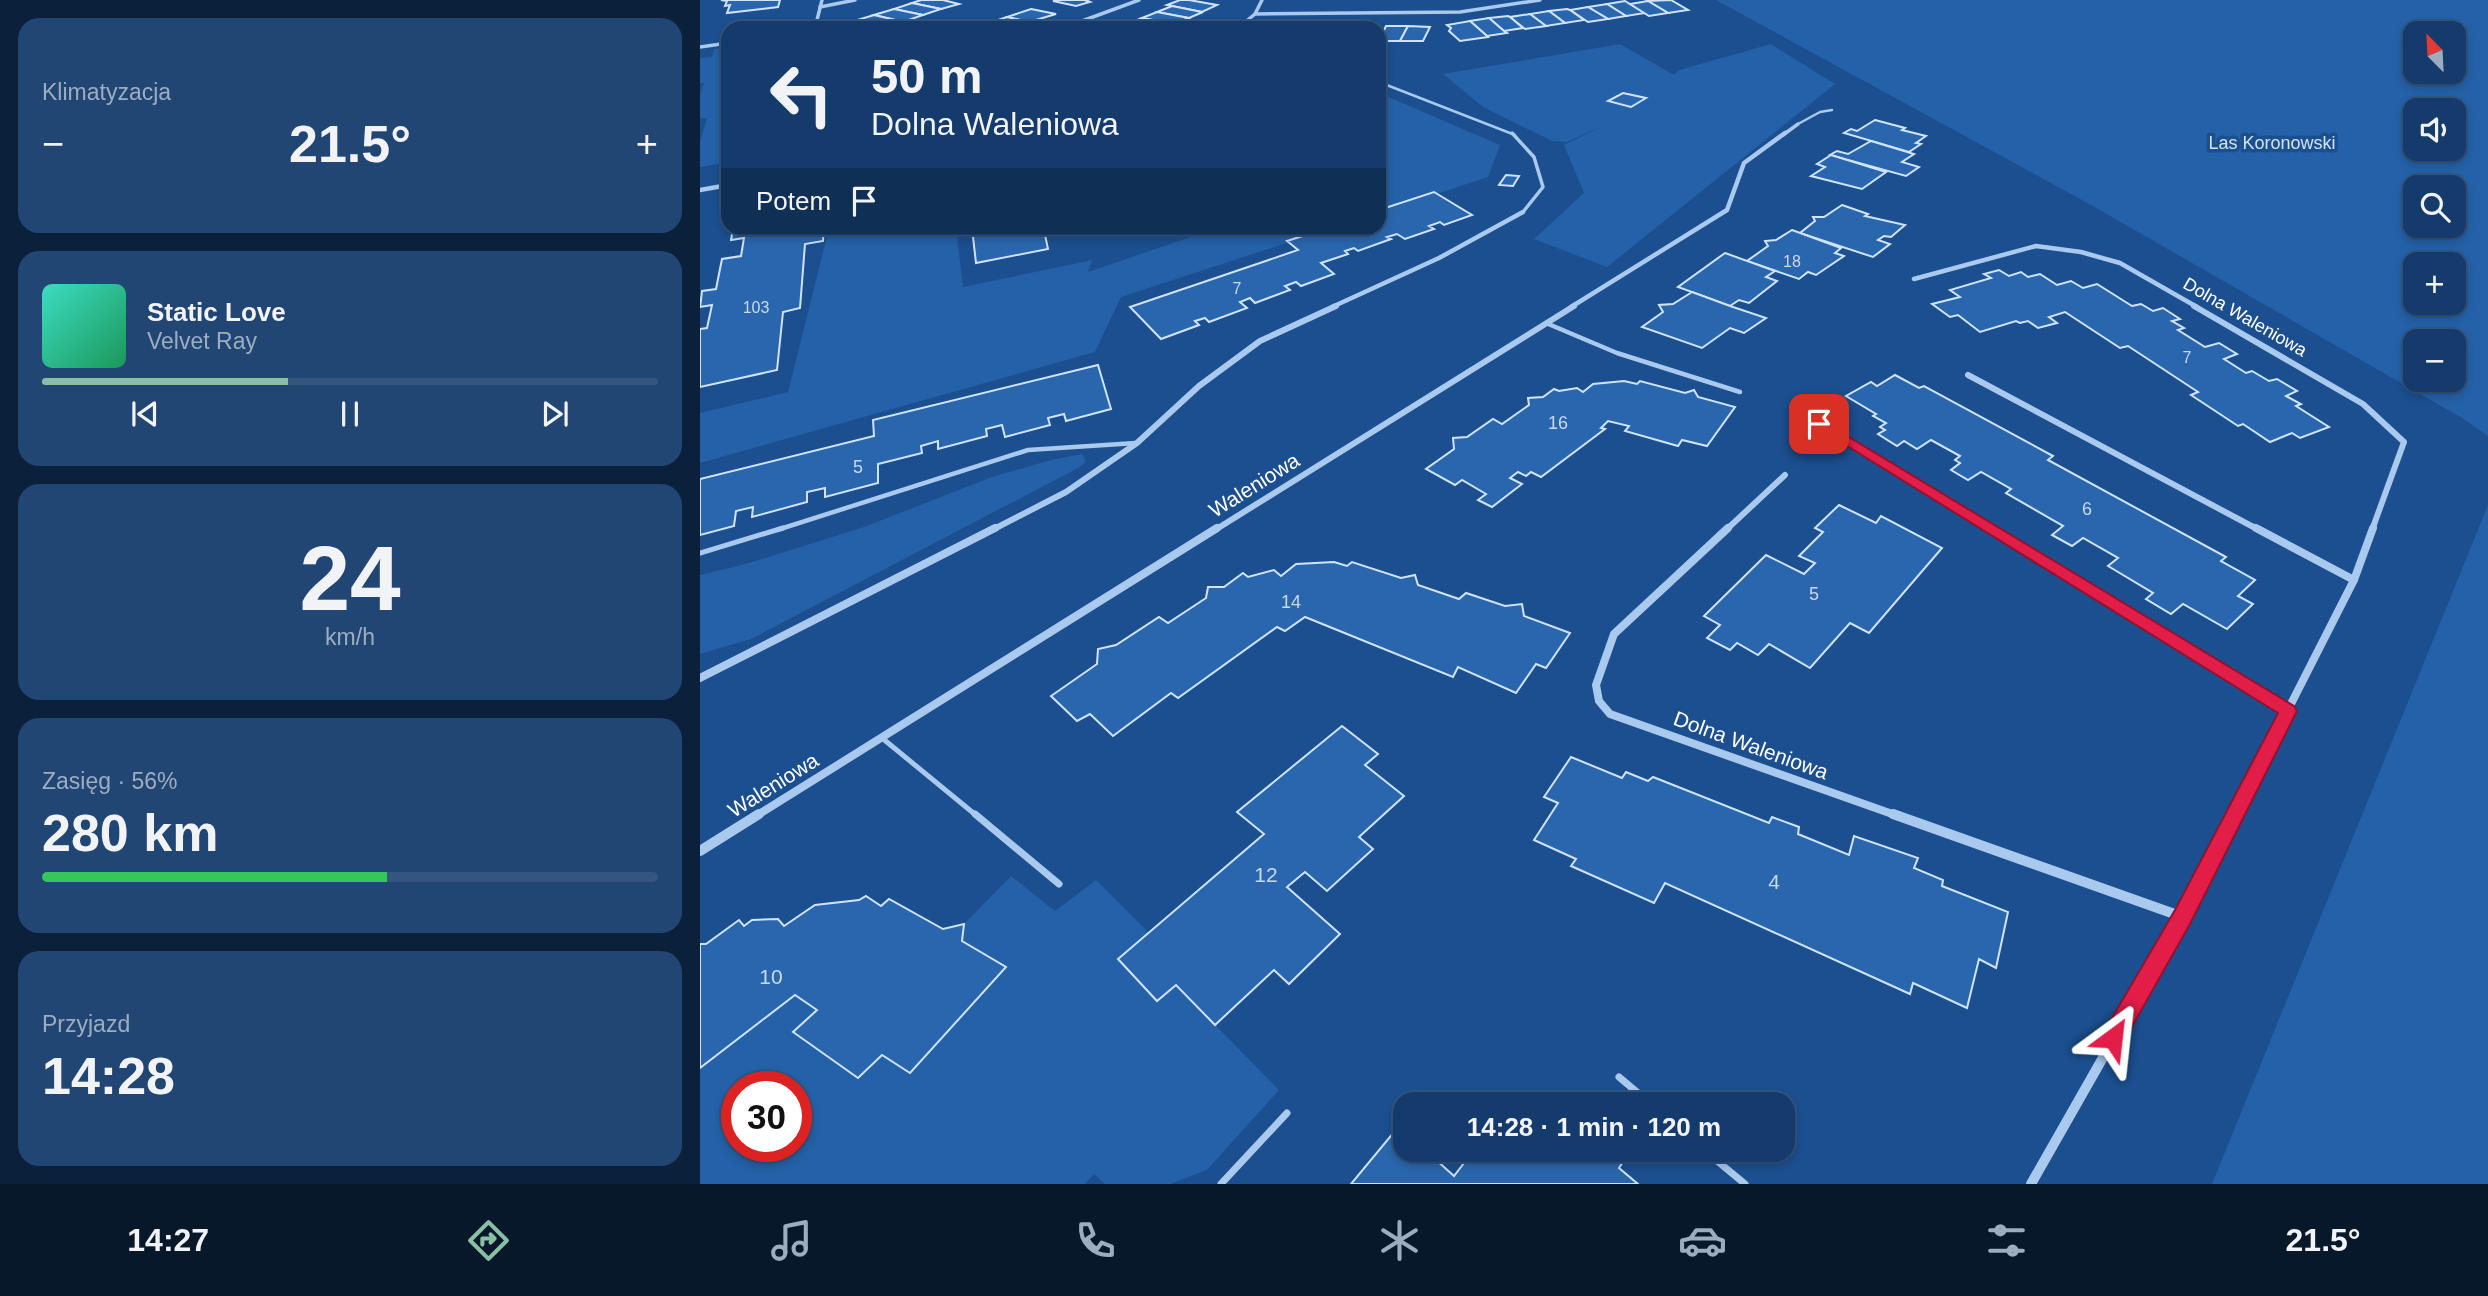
<!DOCTYPE html>
<html lang="pl">
<head>
<meta charset="utf-8">
<style>
  body { margin:0; font-family:Helvetica,sans-serif; background:#214673; color:#f1f3f6; height:100vh; display:flex; flex-direction:column; font-size:26px; white-space:nowrap }
  * { box-sizing:border-box; margin:0 }
  p { font-size:23px; color:#9dadc1 }
  .icon { flex:none; width:38px; height:38px; fill:none; stroke:currentColor; stroke-width:2; stroke-linecap:round; stroke-linejoin:round }
  .map { position:relative; flex:1; overflow:hidden }
  .drawer { display:flex; flex-direction:column; gap:18px; padding:18px; background:#0b203b; width:700px }
  .drawer>* { flex:none }
  .banner { position:absolute; left:21px; top:21px; width:665px; height:214px; border-radius:21px; box-shadow:0 4px 10px #0003,0 0 0 2px #33557e; background:#143b6b; color:#f1f3f6; overflow:hidden }
  .needle { width:46px; rotate:336deg }
  .tools { position:absolute; left:1703px; top:21px; display:grid; gap:14px }
  .tools a { display:grid; place-items:center; width:63px; height:63px; border-radius:14px; background:#143b6b; box-shadow:0 4px 10px #0003,0 0 0 2px #33557e; font-size:35px }
  .speed { position:absolute; left:21px; top:1071px; display:flex; gap:14px; font-size:35px; font-weight:700; text-align:center }
  .speed>* { display:grid; place-content:center; width:91px; height:91px; border-radius:50%; background:#143b6b; box-shadow:0 4px 10px #0003,0 0 0 2px #33557e; line-height:1 }
  .speed .limit { border:10px solid #d22; background:#fff; color:#111 }
  .pin { position:absolute; display:grid; place-items:center; width:60px; height:60px; color:#fff; margin:-30px; border-radius:14px; box-shadow:0 4px 10px #0006 }
  .me { position:absolute; width:77px; margin:-38px; rotate:30deg; stroke-linejoin:round; filter:drop-shadow(0 0 5px #0008) }
  .turn { display:flex; align-items:center; gap:24px; height:147px; padding:0 35px; font-size:32px }
  .turn .icon { width:91px; height:91px; stroke-width:2.5 }
  .turn b { display:block; font-size:49px; line-height:60px }
  .then { display:flex; align-items:center; height:66px; padding:0 35px; background:#0003; gap:14px; font-size:26px }
  .big { font-size:52px; font-weight:700; line-height:1.1 }
  .drawer .tile { flex:1; display:flex; flex-direction:column; justify-content:center; gap:10px; min-width:0; padding:0 24px; border-radius:21px; background:#214673 }
  .drawer .dial { align-items:center; gap:0 }
  .dial b { font-size:91px; line-height:1 }
  .song { display:flex; align-items:center; gap:21px }
  .cover { width:84px; height:84px; border-radius:10px; background:linear-gradient(135deg,hsl(170 70% 55%),hsl(150 70% 35%)) }
  .played { height:7px; border-radius:4px; background:linear-gradient(90deg,#8abfa5 40%,#33557e 40%) }
  .keys { display:flex; justify-content:space-around; direction:ltr }
  .heat { display:flex; justify-content:space-between; align-items:center; font-size:38px; direction:ltr }
  .charge { height:10px; border-radius:5px; background:linear-gradient(90deg,#34c759 56%,#33557e 0) }
  .trip { position:absolute; left:693px; top:1092px; width:402px; height:70px; border-radius:21px; background:#143b6b; box-shadow:0 4px 10px #0003,0 0 0 2px #33557e; font-weight:700; line-height:70px; text-align:center }
  .tab-bar { display:flex; height:112px; justify-content:space-around; align-items:center; background:#08182b; color:#9dadc1 }
  .tab-bar .icon { width:49px; height:49px }
  .tab-bar .active { color:#8abfa5 }
  .tab-bar b { font-size:32px; color:#f1f3f6 }
  main { display:flex; flex:1; min-height:0 }
  .map>svg:first-child { display:block }
</style>
</head>
<body>
<main>
<section class="drawer">
<div class="tile"><p>Klimatyzacja</p>
<div class="heat"><a>−</a><b class="big">21.5°</b><a>+</a></div>
</div>
<div class="tile">
<div class="song"><i class="cover"></i><div><b>Static Love</b><p>Velvet Ray</p></div></div>
<div class="played"></div>
<div class="keys"><svg class="icon" aria-label="previous" viewBox="0 0 24 24"><path d="M18 5L8 12l10 7zM5 5v14"/></svg><svg class="icon" aria-label="pause" viewBox="0 0 24 24"><path d="M8 5v14M16 5v14"/></svg><svg class="icon" aria-label="next" viewBox="0 0 24 24"><path d="M6 5l10 7-10 7zM19 5v14"/></svg></div>
</div>
<div class="tile dial"><b>24</b><p>km/h</p></div>
<div class="tile"><p>Zasięg · 56%</p><b class="big">280 km</b><div class="charge"></div></div>
<div class="tile"><p>Przyjazd</p><b class="big">14:28</b></div>
</section>
<div class="map">
<svg width="1788" height="1184" viewBox="0 0 1788 1184">
  <rect width="100%" height="100%" fill="#1b4f8f"/>
  <g fill="#2461a8" fill-rule="evenodd">
    <path d="M1016,0h772v436l-26,-18 -371,-213zM1715,33h39v39h-39zM1715,110h39v39h-39zM1715,187h39v39h-39zM1715,264h39v39h-39zM1715,341h39v39h-39z"/>
    <polygon points="920,44 974,75 979,70 1071,44 1135,84 907,267 834,239 884,193 864,145 904,125 867,142 852,141 783,107 743,74"/>
    <polygon points="28,48 28,147 20,150 19,164 0,167 0,142 7,118 0,118 0,95 4,83 0,83 0,58 12,57 14,49"/>
    <polygon points="679,93 800,145 788,177 679,213"/>
    <polygon points="129,228 256,228 263,287 392,260 388,272 517,228 633,228 421,297 395,352 0,463 0,413 88,392"/>
    <polygon points="382,454 386,462 378,468 51,639 0,654 0,575 46,564 164,527 292,477 351,460"/>
    <polygon points="1788,505 1788,1184 1512,1184"/>
    <path d="M311,876l44,35 41,-31 53,53 -30,26 57,26 103,105 -72,80 -37,14h-65l-11,-10 -9,10h-385v-116l95,-73 22,15 -23,23 64,44 24,-22 28,17 95,-105 -43,-26 2,-17zM37,1087h59v59h-59z"/>
  </g>
  <g fill="#2a66ad" stroke="#cfe3fa" stroke-width="2">
    <polygon points="21,0 80,0 78,7 27,13 30,5 25,6 27,1"/>
    <polygon points="221,0 243,0 259,4 241,9 212,3"/>
    <polygon points="357,0 389,0 387,1 390,2 376,6 353,1"/>
    <polygon points="480,0 489,0 517,5 502,12 467,5"/>
    <polygon points="971,0 988,10 968,13 948,1"/>
    <polygon points="925,1 945,13 926,16 907,4"/>
    <polygon points="948,1 968,13 949,16 930,4"/>
    <polygon points="212,3 241,9 223,15 194,9"/>
    <polygon points="907,4 926,16 908,19 888,7"/>
    <polygon points="472,6 502,12 503,12 489,18 457,12"/>
    <polygon points="888,7 908,19 888,22 870,10"/>
    <polygon points="194,9 223,15 203,22 174,15"/>
    <polygon points="331,9 356,14 329,22 307,17"/>
    <polygon points="867,9 870,10 884,20 865,23 849,11"/>
    <polygon points="849,11 865,23 846,26 830,14"/>
    <polygon points="457,12 489,18 474,24 442,18"/>
    <polygon points="830,14 846,26 825,29 810,17"/>
    <polygon points="174,15 200,21 180,28 154,21"/>
    <polygon points="808,16 810,17 823,28 804,31 789,18"/>
    <polygon points="307,17 329,22 335,23 317,28 283,25"/>
    <polygon points="442,18 474,24 479,25 472,28 440,28 424,25"/>
    <polygon points="789,18 804,31 807,33 787,36 770,21"/>
    <polygon points="770,21 787,36 788,37 760,41 749,31 751,28 747,25"/>
    <polygon points="686,26 708,26 700,41 679,41"/>
    <polygon points="708,26 730,27 723,41 700,41"/>
    <polygon points="923,93 946,98 931,107 908,101"/>
    <polygon points="1175,120 1205,128 1202,130 1226,136 1216,143 1221,144 1209,152 1144,133 1151,129 1157,131"/>
    <polygon points="1171,141 1214,154 1202,162 1219,167 1206,176 1130,155 1137,151 1148,154"/>
    <polygon points="1131,155 1186,172 1162,189 1111,176 1125,167 1117,164"/>
    <polygon points="806,175 819,176 813,186 799,185"/>
    <polygon points="734,192 772,215 744,225 740,222 729,226 734,229 705,239 697,234 687,237 691,239 658,251 654,248 645,251 648,254 621,263 634,274 601,286 596,282 585,286 590,290 555,303 550,298 540,302 547,308 509,322 505,318 495,321 499,325 461,339 430,307 598,250 587,241 628,228 679,228 679,210"/>
    <polygon points="1142,205 1168,214 1165,216 1205,225 1191,237 1184,236 1178,240 1190,244 1173,257 1100,233 1115,221 1113,217 1124,217"/>
    <polygon points="33,228 124,228 123,241 105,244 100,308 83,312 77,370 0,387 0,329 7,328 12,305 0,307 1,300 2,291 16,289 22,259 41,256 44,238 31,240"/>
    <polygon points="272,228 352,228 352,229 344,230 348,249 276,263"/>
    <polygon points="1092,230 1141,248 1135,253 1144,256 1116,275 1108,272 1099,279 1047,261 1068,246 1065,241 1076,240"/>
    <polygon points="1025,253 1075,271 1066,277 1077,281 1049,303 1039,300 1030,306 978,287"/>
    <polygon points="1299,270 1309,276 1321,272 1328,277 1340,274 1357,285 1371,281 1383,288 1397,284 1432,306 1441,304 1453,311 1463,308 1480,319 1472,321 1484,328 1478,330 1505,347 1519,343 1537,354 1524,359 1546,373 1552,371 1569,381 1577,379 1597,391 1586,396 1601,404 1596,406 1629,427 1600,438 1592,433 1570,442 1543,424 1538,426 1491,395 1498,392 1428,346 1420,348 1365,312 1349,317 1357,323 1338,328 1328,321 1320,323 1316,321 1280,332 1258,315 1250,317 1232,304 1260,297 1250,290 1291,278 1284,274"/>
    <polygon points="992,292 1030,306 1066,318 1044,333 1030,328 1002,348 942,327 963,312 959,305 973,304"/>
    <polygon points="398,365 411,409 366,421 364,414 348,418 350,425 305,437 302,425 286,429 287,436 238,449 238,441 221,446 222,453 178,464 178,483 125,497 125,488 107,492 107,502 52,517 53,507 36,511 34,526 0,535 0,479 174,436 173,420"/>
    <polygon points="1195,375 1219,388 1224,386 1353,456 1348,460 1526,557 1521,561 1555,580 1538,596 1553,604 1527,629 1483,604 1471,614 1446,599 1453,593 1408,566 1418,558 1383,538 1372,546 1352,535 1363,526 1306,493 1311,489 1281,472 1268,480 1251,470 1260,463 1255,460 1260,456 1231,440 1217,449 1204,441 1197,446 1178,434 1185,430 1180,427 1186,423 1173,416 1176,414 1146,396 1171,382 1177,386"/>
    <polygon points="924,381 937,384 940,381 985,393 994,390 998,397 1035,407 1007,446 982,440 978,446 925,431 929,426 908,421 901,428 905,429 841,477 831,472 826,476 818,472 810,478 822,484 792,507 778,500 786,494 762,480 755,485 726,469 754,449 753,438 767,437 793,419 802,424 829,405 828,398 843,397 854,389 859,391 877,388 883,392 893,384"/>
    <polygon points="1139,505 1176,523 1181,516 1242,548 1169,633 1150,623 1110,668 1069,644 1058,655 1037,643 1030,650 1007,638 1020,625 1004,616 1066,555 1104,574 1115,563 1099,556 1123,532 1115,528"/>
    <polygon points="634,562 647,566 652,562 701,578 715,575 718,585 759,599 766,593 805,606 822,604 824,616 870,633 846,668 836,664 816,693 758,667 753,677 605,617 585,631 577,627 478,698 471,693 413,736 390,714 377,721 351,696 397,664 398,649 416,645 459,617 468,623 506,598 508,587 524,587 543,573 548,577 574,570 581,576 596,564"/>
    <polygon points="642,726 678,754 665,765 704,796 659,837 673,849 627,891 605,872 587,887 640,934 589,984 574,970 515,1025 476,985 457,1001 418,959 564,834 537,812"/>
    <polygon points="871,757 922,778 926,772 948,781 953,777 1069,823 1072,817 1099,827 1098,834 1149,855 1154,836 1218,858 1214,868 1243,880 1242,886 1308,912 1296,968 1279,959 1267,1008 1213,983 1210,994 965,883 954,903 871,866 876,859 834,840 858,803 844,797"/>
    <polygon points="166,896 181,906 189,899 243,929 264,924 262,941 306,967 210,1073 182,1055 158,1078 93,1032 117,1010 95,995 0,1068 0,944 6,944 39,920 44,926 52,920 78,919 84,926 115,905 159,900"/>
    <polygon points="699,1126 705,1132 705,1150 725,1150 754,1176 774,1150 782,1150 796,1162 806,1150 923,1150 928,1154 919,1168 938,1184 651,1184"/>
  </g>
  <g fill="none" stroke-linecap="round" stroke-linejoin="round">
    <g stroke="#a9c9ee" stroke-width="2.5">
      <polyline points="679,82 815,135"/>
      <polyline points="1098,124 1120,112 1132,110"/>
    </g>
    <polyline stroke="#a9c9ee" stroke-width="3.5" points="812,133 834,157 843,187 823,212"/>
    <g stroke="#a9c9ee" stroke-width="4.5">
      <polyline points="846,323 917,353 1040,392"/>
      <polyline points="77,530 328,450 436,443"/>
    </g>
    <g stroke="#a9c9ee" stroke-width="5">
      <polyline points="0,553 83,528"/>
      <polyline points="182,738 277,816"/>
    </g>
    <g stroke="#a9c9ee" stroke-width="7">
      <polyline points="275,814 359,884"/>
      <polyline points="919,1077 951,1104"/>
      <polyline points="1004,1150 1045,1184"/>
      <polyline points="521,1184 587,1113"/>
    </g>
    <g stroke="#a9c9ee" stroke-width="3.5">
      <polyline points="120,7 155,0"/>
      <polyline points="555,14 760,12 840,0"/>
      <polyline points="115,28 122,0"/>
      <polyline points="363,28 439,0"/>
      <polyline points="538,28 555,14 562,0"/>
      <polyline points="0,47 28,43"/>
      <polyline points="1083,135 1098,124"/>
    </g>
    <g stroke="#a9c9ee" stroke-width="4.5">
      <polyline points="0,190 28,185"/>
      <polyline points="1214,279 1336,246 1381,252 1420,263 1497,307"/>
      <polyline points="632,307 739,258 823,212"/>
      <polyline points="871,307 1027,210 1044,163 1085,133"/>
    </g>
    <g stroke="#a9c9ee" stroke-width="6">
      <polyline points="1494,306 1663,404 1704,442 1672,530"/>
      <polyline points="1268,375 1559,530"/>
      <polyline points="1119,424 1292,530"/>
      <polyline points="292,530 366,492 437,443 499,386 560,341 636,306"/>
      <polyline points="515,530 874,306"/>
      <polyline points="1026,530 1085,475"/>
    </g>
    <g stroke="#a9c9ee" stroke-width="8">
      <polyline points="1028,528 914,634 896,685 899,701 910,714 1198,816"/>
      <polyline points="1289,528 1588,711"/>
      <polyline points="1556,528 1654,580"/>
      <polyline points="0,678 295,528"/>
      <polyline points="56,816 517,528"/>
      <polyline points="1534,816 1654,580 1673,528"/>
    </g>
    <g stroke="#a9c9ee" stroke-width="10">
      <polyline points="1193,814 1483,917"/>
      <polyline points="0,851 59,814"/>
      <polyline points="1331,1184 1483,917 1535,814"/>
    </g>
  </g>
  <polygon fill="#e11d48" stroke="#92132f" stroke-width="2" points="1119,419 1594,706 1597,711 1490,924 1421,1046 1413,1050 1405,1046 1402,1038 1405,1030 1475,910 1578,713 1115,426 1113,424"/>
  <g text-anchor="middle" dominant-baseline="central" stroke-width="7" stroke-linejoin="round" paint-order="stroke">
    <g font-size="16" fill="#cad9ea">
      <text x="1092" y="261">18</text>
      <text x="537" y="288">7</text>
      <text x="56" y="307">103</text>
      <text x="1487" y="357">7</text>
    </g>
    <g font-size="18" fill="#cfe3fa" stroke="#1b4f8f">
      <text x="1572" y="143">Las Koronowski</text>
    </g>
    <g font-size="18" fill="#fff" stroke="#1b4f8f">
      <text transform="translate(1545 317) rotate(30)">Dolna Waleniowa</text>
    </g>
    <g font-size="18" fill="#cad9ea">
      <text x="858" y="423">16</text>
      <text x="158" y="467">5</text>
      <text x="1387" y="509">6</text>
      <text x="1114" y="594">5</text>
      <text x="591" y="602">14</text>
    </g>
    <g font-size="21" fill="#fff" stroke="#1b4f8f">
      <text transform="translate(554 485) rotate(-32)">Waleniowa</text>
      <text transform="translate(1051 745) rotate(20)">Dolna Waleniowa</text>
      <text transform="translate(73 785) rotate(-32)">Waleniowa</text>
    </g>
    <g font-size="21" fill="#cad9ea">
      <text x="566" y="874">12</text>
      <text x="1074" y="881">4</text>
      <text x="71" y="976">10</text>
    </g>
  </g>
</svg>
<div class="tools">
<a><svg class="needle" viewBox="-14 -14 28 28"><path d="M0-13l5 13h-10z" fill="#e53935"/><path d="M0 13l5-13h-10z" fill="#9dadc1"/></svg></a>
<a><svg class="icon" aria-label="sound" viewBox="0 0 24 24"><path d="M4 9h4l5-4v14l-5-4H4zM17 9q2 3 0 6"/></svg></a>
<a><svg class="icon" aria-label="search" viewBox="0 0 24 24"><circle cx="10" cy="10" r="6"/><path d="M15 15l6 6"/></svg></a>
<a>+</a>
<a>−</a>
</div>
<div class="speed"><div class="limit">30</div></div>
<div class="pin" style="left:1119px;top:424px;background:#d93025"><svg class="icon" aria-label="arrive" viewBox="0 0 24 24"><path d="M6 21V4h12l-3 4 3 4H6"/></svg></div>
<svg class="me" style="left:1413px;top:1038px" viewBox="-20 -20 40 40"><path d="M0-17L14 15 0 8-14 15z" fill="#e11d48" stroke="#fff" stroke-width="4"/></svg>
<div class="trip">14:28 · 1 min · 120 m</div>
<div class="banner">
<div class="turn"><svg class="icon" aria-label="left" viewBox="0 0 24 24"><path d="M17 20v-9H6M10 6l-5 5 5 5"/></svg><div><b>50 m</b>Dolna Waleniowa</div></div>
<div class="then">Potem<svg class="icon" aria-label="arrive" viewBox="0 0 24 24"><path d="M6 21V4h12l-3 4 3 4H6"/></svg></div>
</div>
</div>
</main>
<nav class="tab-bar">
<b>14:27</b>
<svg class="icon active" aria-label="directions" viewBox="0 0 24 24"><path d="M12 3l9 9-9 9-9-9zM9 14v-3h6M13 9l2 2-2 2"/></svg>
<svg class="icon" aria-label="music" viewBox="0 0 24 24"><path d="M9 18V5l10-2v13"/><circle cx="6" cy="18" r="3"/><circle cx="16" cy="16" r="3"/></svg>
<svg class="icon" aria-label="phone" viewBox="0 0 24 24"><path d="M5 4h4l2 5-3 2q2 4 5 5l2-3 5 2v4C11 20 4 13 5 4z"/></svg>
<svg class="icon" aria-label="climate" viewBox="0 0 24 24"><path d="M12 3v18M4 7l16 10M4 17L20 7"/></svg>
<svg class="icon" aria-label="car" viewBox="0 0 24 24"><path d="M5 17H2v-5l4-1 3-4h7l3 4 3 1v5h-3M9 17h6M6 11h13"/><circle cx="7" cy="17" r="2"/><circle cx="17" cy="17" r="2"/></svg>
<svg class="icon" aria-label="filters" viewBox="0 0 24 24"><path d="M4 7h16M4 17h16"/><circle cx="9" cy="7" r="2"/><circle cx="15" cy="17" r="2"/></svg>
<b>21.5°</b>
</nav>
</body>
</html>
